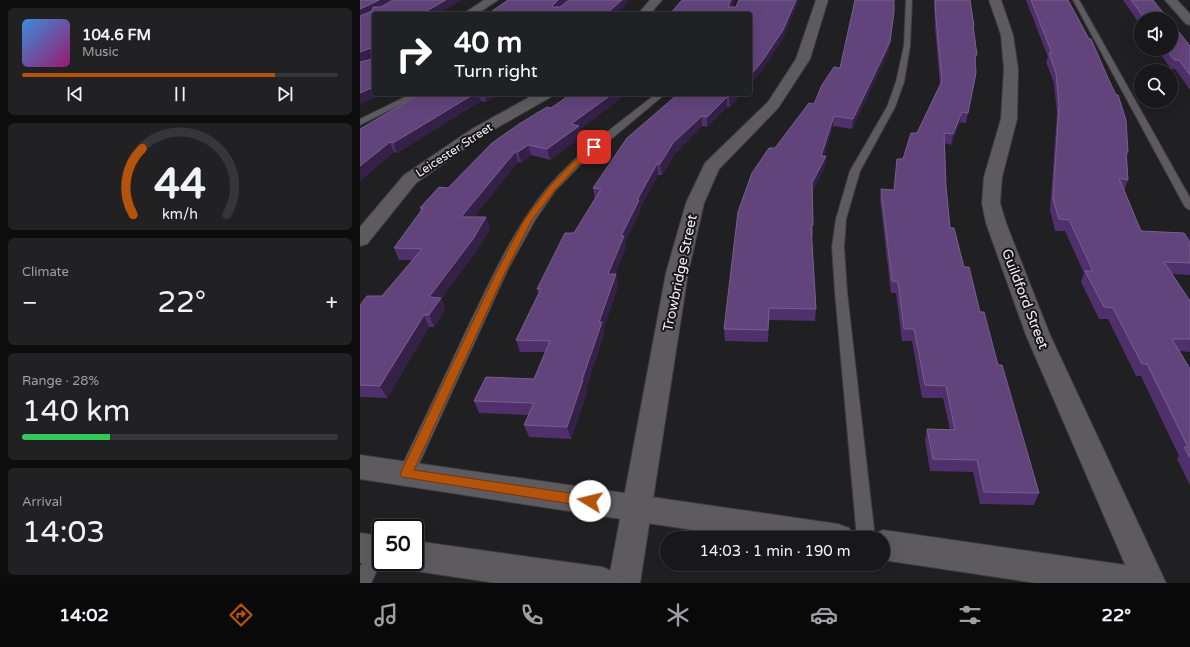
<!DOCTYPE html>
<html lang="en">
<head>
<meta charset="utf-8">
<style>
  body { margin:0; font-family:"Varela Round",sans-serif; background:#212023; color:#f1f3f6; height:100vh; display:flex; flex-direction:column; font-size:15px; white-space:nowrap }
  * { box-sizing:border-box; margin:0 }
  p { font-size:13px; color:#9f9fa2 }
  .icon { flex:none; width:22px; height:22px; fill:none; stroke:currentColor; stroke-width:2; stroke-linecap:round; stroke-linejoin:round }
  .map { position:relative; flex:1; overflow:hidden }
  .drawer { display:flex; flex-direction:column; gap:8px; padding:8px; background:#0d0d0e; width:360px }
  .drawer>* { flex:none }
  .top-card { position:absolute; left:12px; top:12px; width:380px; height:84px; border-radius:4px; box-shadow:0 4px 16px #0002,0 0 0 1px #363639; background:#202124; color:#fff; overflow:hidden }
  .controls { position:absolute; left:774px; top:12px; display:grid; gap:8px }
  .controls a { display:grid; place-items:center; width:44px; height:44px; border-radius:50%; background:#18171a; box-shadow:0 4px 16px #0002,0 0 0 1px #363639; font-size:20px }
  .speed { position:absolute; left:12px; top:519px; display:flex; gap:8px; font-size:20px; font-weight:700; text-align:center }
  .speed>* { display:grid; place-content:center; width:52px; height:52px; border-radius:50%; background:#18171a; box-shadow:0 4px 16px #0002,0 0 0 1px #363639; line-height:1 }
  .speed .limit { border:2px solid #111; border-radius:6px; background:#fff; color:#111 }
  .pin { position:absolute; display:grid; place-items:center; width:34px; height:34px; color:#fff; margin:-17px; border-radius:8px; box-shadow:0 2px 6px #0006 }
  .me { position:absolute; width:44px; margin:-22px; rotate:279deg; stroke-linejoin:round; filter:drop-shadow(0 0 3px #0008) }
  .turn { display:flex; align-items:center; gap:14px; height:84px; padding:0 16px; font-size:18px }
  .turn .icon { width:52px; height:52px; stroke-width:2.5 }
  .turn b { display:block; font-size:28px; line-height:34px }
  .big { font-size:30px; font-weight:600; line-height:1.1 }
  .drawer .tile { flex:1; display:flex; flex-direction:column; justify-content:center; gap:6px; min-width:0; padding:0 14px; border-radius:6px; background:#212023 }
  .drawer .dial { align-items:center; gap:0 }
  .dial svg { height:104px; overflow:visible; fill:none; stroke:#363639; stroke-width:7; stroke-linecap:round; text-anchor:middle }
  .dial text { fill:#f1f3f6; stroke:none }
  .song { display:flex; align-items:center; gap:12px }
  .cover { width:48px; height:48px; border-radius:6px; background:linear-gradient(135deg,hsl(210 70% 55%),hsl(320 70% 35%)) }
  .played { height:4px; border-radius:2px; background:linear-gradient(90deg,#b45309 80%,#363639 80%) }
  .keys { display:flex; justify-content:space-around; direction:ltr }
  .heat { display:flex; justify-content:space-between; align-items:center; font-size:22px; direction:ltr }
  .charge { height:6px; border-radius:3px; background:linear-gradient(90deg,#34c759 28%,#363639 0) }
  .trip { position:absolute; left:300px; top:531px; width:230px; height:40px; border-radius:20px; background:#18171a; box-shadow:0 4px 16px #0002,0 0 0 1px #363639; font-weight:600; line-height:40px; text-align:center }
  .menu { display:flex; height:64px; justify-content:space-around; align-items:center; background:#0a090a; color:#9f9fa2 }
  .menu .icon { width:28px; height:28px }
  .menu .selected { color:#b45309 }
  .menu b { font-size:18px; color:#f1f3f6 }
  main { display:flex; flex:1; min-height:0 }
  .map>svg:first-child { display:block }
</style>
</head>
<body>
<main>
<section class="drawer">
<div class="tile">
<div class="song"><i class="cover"></i><div><b>104.6 FM</b><p>Music</p></div></div>
<div class="played"></div>
<div class="keys"><svg class="icon" aria-label="previous" viewBox="0 0 24 24"><path d="M18 5L8 12l10 7zM5 5v14"/></svg><svg class="icon" aria-label="pause" viewBox="0 0 24 24"><path d="M8 5v14M16 5v14"/></svg><svg class="icon" aria-label="next" viewBox="0 0 24 24"><path d="M6 5l10 7-10 7zM19 5v14"/></svg></div>
</div>
<div class="tile dial"><svg viewBox="0 0 100 80">
<path d="M14 69A42 42 0 1 1 86 69"/>
<path d="M14 69A42 42 0 0 1 21 18" stroke="#b45309"/>
<text x="50" y="56" font-size="32" font-weight="700">44</text>
<text x="50" y="72" font-size="11">km/h</text>
</svg></div>
<div class="tile"><p>Climate</p>
<div class="heat"><a>−</a><b class="big">22°</b><a>+</a></div>
</div>
<div class="tile"><p>Range · 28%</p><b class="big">140 km</b><div class="charge"></div></div>
<div class="tile"><p>Arrival</p><b class="big">14:03</b></div>
</section>
<div class="map">
<svg width="830" height="583" viewBox="0 0 830 583">
  <rect width="100%" height="100%" fill="#201f22"/>
  <g fill="none" stroke-linecap="round" stroke-linejoin="round">
    <g stroke="#3d3c3f" stroke-width="2">
      <g id="service">
        <polygon points="546,0 552,0 550,46 544,82 535,107 500,171 486,219 484,247 487,292 515,538 497,538 475,292 472,247 476,219 490,171 527,107 536,82 544,46"/>
        <polygon points="713,0 719,0 830,198 830,210 825,207"/>
        <polygon points="51,94 61,94 0,125 0,119"/>
        <path d="M296,94h9l-85,71 -25,26 -20,29 -27,49 -96,210 -6,2 -6,-2 -2,-5c23,-48 47,-97 69,-145 24,-49 46,-100 81,-142 31,-36 71,-64 108,-93z"/>
        <polygon points="18,543 21,544 21,562 11,583 0,583 0,567 12,545"/>
      </g>
    </g>
    <g stroke="#3d3c3f" stroke-width="2">
      <g id="minor">
        <polygon points="124,0 138,0 117,14 103,14"/>
        <polygon points="290,0 302,0 290,14 278,14"/>
        <polygon points="456,0 468,0 450,59 418,108 359,169 344,203 328,273 280,583 248,583 306,273 326,203 345,163 408,102 436,59"/>
        <polygon points="629,0 641,0 653,35 658,69 657,119 642,177 640,203 646,223 690,335 806,583 773,583 666,335 626,223 622,203 624,177 641,119 644,69 641,35"/>
        <polygon points="175,94 193,94 191,97 124,135 56,183 7,244 0,246 0,227 44,175 112,129"/>
      </g>
    </g>
    <g stroke="#3d3c3f" stroke-width="2">
      <polygon id="tertiary" points="805,0 817,0 830,14 830,25 826,24"/>
    </g>
    <g stroke="#3d3c3f" stroke-width="2">
      <g id="secondary">
        <polygon points="0,455 478,524 489,528 494,538 385,538 0,479"/>
        <polygon points="523,530 779,567 791,572 795,583 676,583 523,560 523,538 510,538 512,535"/>
        <polygon points="0,533 21,536 21,562 31,562 21,566 0,563"/>
        <polygon points="55,541 242,567 254,572 258,583 136,583 55,571 44,567 42,562 55,562"/>
      </g>
    </g>
    <use href="#service" fill="#5d5b60" fill-rule="evenodd"/>
    <use href="#minor" fill="#5d5b60" fill-rule="evenodd"/>
    <use href="#tertiary" fill="#5d5b60" fill-rule="evenodd"/>
    <use href="#secondary" fill="#5d5b60" fill-rule="evenodd"/>
  </g>
  <g fill="#4f306c">
    <polygon points="574,0 610,0 614,26 614,31 617,55 615,61 616,73 606,123 600,122 591,145 585,143 586,186 590,228 604,267 638,365 679,493 674,505 620,504 613,472 570,471 565,441 567,429 590,430 583,398 562,398 552,341 542,341 536,293 531,293 520,200 521,189 534,190 537,159 543,159 557,133 580,85 575,27"/>
    <polygon points="666,0 708,0 768,152 767,157 768,180 764,191 781,231 830,242 830,275 812,274 830,301 830,352 820,351 830,369 830,485 817,459 819,456 781,376 776,376 748,319 739,319 721,282 724,273 705,231 695,231 690,210 697,114 694,83 686,62 688,57"/>
    <polygon points="763,0 793,0 808,19 781,19 781,26"/>
    <polygon points="830,46 830,90 815,69 811,69 797,49 811,49"/>
    <polygon points="529,51 492,129 473,126 464,156 466,156 465,167 452,192 453,225 453,236 451,236 456,309 455,321 409,320 408,342 365,341 364,329 415,148 454,104 480,68"/>
    <polygon points="60,94 140,94 126,102 121,101 37,153 34,152 0,181 0,129"/>
    <polygon points="211,94 266,94 220,129 221,136 190,160 171,155 161,163 158,162 114,217 126,217 130,229 117,250 81,299 85,309 74,327 69,327 27,398 0,397 0,305 22,296 52,260 39,260 34,248 61,211 60,208 88,188 191,108"/>
    <polygon points="318,94 381,94 370,107 367,107 347,127 342,126 315,154 302,175 298,175 280,208 280,211 265,242 266,247 255,274 256,274 258,286 243,330 244,334 226,389 227,393 211,439 169,437 164,425 169,415 119,413 114,401 174,379 185,352 160,352 156,340 178,294 177,289 214,233 235,199 233,188"/>
  </g>
  <g fill="#352048">
    <polygon points="19,0 36,0 0,18 0,9"/>
    <polygon points="86,0 102,0 78,14 61,14"/>
    <polygon points="198,0 209,0 194,14 192,6"/>
    <polygon points="261,0 269,0 264,5 264,7 256,14 246,14"/>
    <polygon points="371,0 375,0 369,14 368,7"/>
    <polygon points="436,0 439,0 423,39 403,69 390,86 390,76"/>
    <polygon points="534,12 529,51 492,129 493,119"/>
    <polygon points="11,48 14,57 0,62 0,52"/>
    <polygon points="14,87 14,94 25,94 0,104 0,93"/>
    <polygon points="114,94 119,94 121,101 37,153 33,143"/>
    <polygon points="124,94 140,94 126,102"/>
    <polygon points="252,94 266,94 220,129 221,136 190,160 187,149 211,124"/>
    <polygon points="372,94 381,94 370,107 369,97"/>
    <polygon points="367,97 367,107 347,127 347,117"/>
    <polygon points="602,112 600,122 591,145 593,134"/>
    <polygon points="342,116 342,126 315,154 302,175 300,164 313,143"/>
    <polygon points="474,116 473,126 461,166 461,156"/>
    <polygon points="30,142 34,152 0,181 0,166"/>
    <polygon points="168,145 171,155 161,163 158,152"/>
    <polygon points="155,152 158,162 105,229 101,217"/>
    <polygon points="466,156 465,167 451,194 452,183"/>
    <polygon points="297,164 298,175 280,208 280,211 265,242 266,247 250,286 248,274 261,236 277,200"/>
    <polygon points="126,217 130,229 117,250 81,299 85,309 74,327 69,315 69,297"/>
    <polygon points="256,274 258,286 243,330 244,334 226,389 227,393 211,439 207,427 239,322"/>
    <polygon points="409,308 409,320 408,342 408,330"/>
    <polygon points="64,315 69,327 27,398 20,386"/>
  </g>
  <g fill="#61447b" stroke="#785f8e">
    <polygon points="0,0 19,0 11,4 0,9"/>
    <polygon points="33,0 86,0 61,14 14,14 14,87 0,93 0,62 12,59 11,48 0,52 0,16 12,11 13,7 21,7"/>
    <polygon points="148,0 198,0 192,6 193,7 200,7 209,0 262,0 246,14 128,14"/>
    <polygon points="322,0 371,0 368,7 376,7 379,0 436,0 423,30 403,60 390,76 390,14 310,14"/>
    <polygon points="495,0 534,0 534,12 530,42 493,119 474,116 461,156 466,156 452,183 453,225 451,225 456,309 409,308 408,330 364,329 378,212 392,173 409,148 415,148 449,103 454,104 462,85 474,67 480,68"/>
    <polygon points="575,0 610,0 614,26 613,26 617,55 615,55 616,73 608,113 602,112 593,134 584,133 586,186 590,228 594,228 604,267 609,267 620,312 624,312 638,365 642,365 679,493 624,492 617,460 573,459 567,429 595,430 586,386 565,385 554,329 544,329 538,282 532,281 521,189 534,190 537,159 543,159 551,133 557,133 582,81 576,18"/>
    <polygon points="671,0 708,0 729,39 731,39 748,78 756,95 758,95 766,120 768,152 766,152 768,180 759,178 781,231 824,233 830,242 830,263 804,262 830,301 830,339 812,339 830,369 830,458 824,447 828,447 787,364 782,364 753,308 744,307 725,271 733,271 709,220 699,219 693,199 699,104 696,73 689,53 692,53"/>
    <polygon points="771,0 793,0 808,19 785,19"/>
    <polygon points="811,22 830,46 830,75 819,60 814,60 806,49 811,49"/>
    <polygon points="60,94 114,94 33,143 30,142 0,166 0,129"/>
    <polygon points="211,94 252,94 211,124 219,126 187,149 168,145 158,152 155,152 101,217 126,217 113,239 69,297 81,298 69,315 64,315 20,386 0,385 0,305 7,296 22,296 62,249 34,248 63,208 60,208 79,187 88,188 132,143 159,124 187,107 191,108"/>
    <polygon points="318,94 372,94 369,97 367,97 347,117 342,116 313,143 300,164 297,164 277,200 279,200 261,236 264,236 248,274 256,274 239,322 242,322 222,380 223,380 207,427 164,425 174,403 114,401 126,377 174,379 190,341 156,340 181,289 177,289 205,233 214,233 241,189 233,188 267,138"/>
  </g>
  <polygon fill="#b45309" stroke="#753606" points="234,145 237,146 237,149 218,165 195,190 172,220 143,277 54,470 230,496 234,497 236,501 234,505 230,507 42,477 40,474 134,277 164,220 189,187 213,162"/>
  <g text-anchor="middle" dominant-baseline="central" stroke-width="4" stroke-linejoin="round" paint-order="stroke">
    <g font-size="12" fill="#f2f1f4" stroke="#171519">
      <text transform="translate(94 150) rotate(-33)">Leicester Street</text>
    </g>
    <g font-size="14" fill="#f2f1f4" stroke="#171519">
      <text transform="translate(320 273) rotate(-78)">Trowbridge Street</text>
      <text transform="translate(665 299) rotate(69)">Guildford Street</text>
    </g>
  </g>
</svg>
<div class="controls">
<a><svg class="icon" aria-label="sound" viewBox="0 0 24 24"><path d="M4 9h4l5-4v14l-5-4H4zM17 9q2 3 0 6"/></svg></a>
<a><svg class="icon" aria-label="search" viewBox="0 0 24 24"><circle cx="10" cy="10" r="6"/><path d="M15 15l6 6"/></svg></a>
</div>
<div class="speed"><div class="limit">50</div></div>
<div class="pin" style="left:234px;top:147px;background:#d93025"><svg class="icon" aria-label="arrive" viewBox="0 0 24 24"><path d="M6 21V4h12l-3 4 3 4H6"/></svg></div>
<svg class="me" style="left:230px;top:501px" viewBox="-20 -20 40 40"><circle r="19" fill="#fff"/><path d="M0-13L10 11 0 6-10 11z" fill="#b45309"/></svg>
<div class="trip">14:03 · 1 min · 190 m</div>
<div class="top-card">
<div class="turn"><svg class="icon" aria-label="right" viewBox="0 0 24 24"><path d="M7 20v-9h11M14 6l5 5-5 5"/></svg><div><b>40 m</b>Turn right</div></div>
</div>
</div>
</main>
<nav class="menu">
<b>14:02</b>
<svg class="icon selected" aria-label="directions" viewBox="0 0 24 24"><path d="M12 3l9 9-9 9-9-9zM9 14v-3h6M13 9l2 2-2 2"/></svg>
<svg class="icon" aria-label="music" viewBox="0 0 24 24"><path d="M9 18V5l10-2v13"/><circle cx="6" cy="18" r="3"/><circle cx="16" cy="16" r="3"/></svg>
<svg class="icon" aria-label="phone" viewBox="0 0 24 24"><path d="M5 4h4l2 5-3 2q2 4 5 5l2-3 5 2v4C11 20 4 13 5 4z"/></svg>
<svg class="icon" aria-label="climate" viewBox="0 0 24 24"><path d="M12 3v18M4 7l16 10M4 17L20 7"/></svg>
<svg class="icon" aria-label="car" viewBox="0 0 24 24"><path d="M5 17H2v-5l4-1 3-4h7l3 4 3 1v5h-3M9 17h6M6 11h13"/><circle cx="7" cy="17" r="2"/><circle cx="17" cy="17" r="2"/></svg>
<svg class="icon" aria-label="filters" viewBox="0 0 24 24"><path d="M4 7h16M4 17h16"/><circle cx="9" cy="7" r="2"/><circle cx="15" cy="17" r="2"/></svg>
<b>22°</b>
</nav>
</body>
</html>
